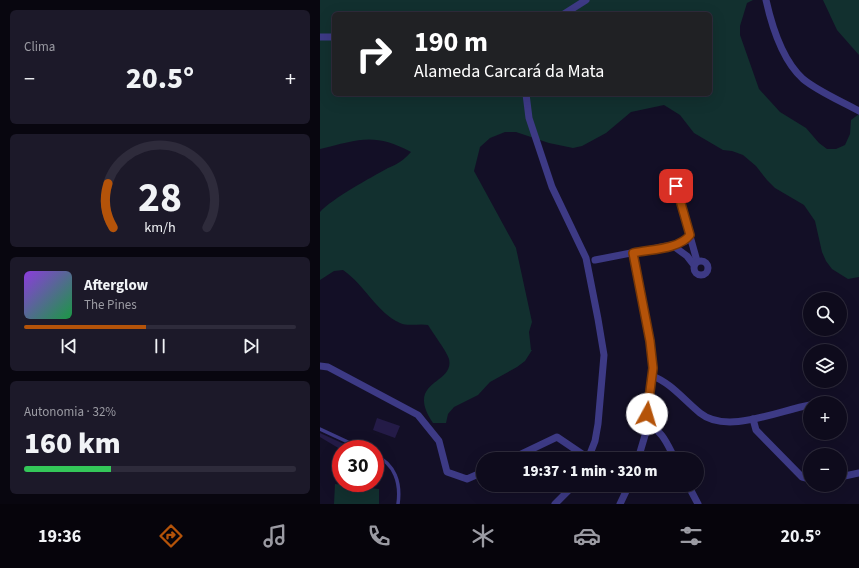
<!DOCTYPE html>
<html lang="pt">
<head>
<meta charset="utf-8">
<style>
  body { margin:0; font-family:"Source Sans 3",sans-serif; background:#1c1929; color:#f1f3f6; height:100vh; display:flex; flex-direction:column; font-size:15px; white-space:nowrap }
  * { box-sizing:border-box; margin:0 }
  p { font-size:13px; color:#9b9ba3 }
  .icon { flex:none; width:22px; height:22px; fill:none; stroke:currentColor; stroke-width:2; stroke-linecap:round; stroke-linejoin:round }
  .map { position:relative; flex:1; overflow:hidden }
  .panel { display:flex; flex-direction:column; gap:10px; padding:10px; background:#08060f; width:320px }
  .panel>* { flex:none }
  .top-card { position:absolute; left:12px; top:12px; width:380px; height:84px; border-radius:6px; box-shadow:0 4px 16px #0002,0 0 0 1px #2e2b3b; background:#202124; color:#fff; overflow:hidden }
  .buttons { position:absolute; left:483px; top:292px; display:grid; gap:8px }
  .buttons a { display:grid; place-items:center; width:44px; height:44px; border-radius:50%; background:#0e0b1c; box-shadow:0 4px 16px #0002,0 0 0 1px #2e2b3b; font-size:20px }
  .speed { position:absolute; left:12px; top:440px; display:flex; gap:8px; font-size:20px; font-weight:700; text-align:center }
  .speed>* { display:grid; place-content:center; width:52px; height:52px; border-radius:50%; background:#0e0b1c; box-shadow:0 4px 16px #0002,0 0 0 1px #2e2b3b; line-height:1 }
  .speed .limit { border:6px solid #d22; background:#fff; color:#111 }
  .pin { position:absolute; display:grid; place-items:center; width:34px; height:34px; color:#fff; margin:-17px; border-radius:8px; box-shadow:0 2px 6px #0006 }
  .me { position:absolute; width:44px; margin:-22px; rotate:6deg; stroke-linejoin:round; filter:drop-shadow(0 0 3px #0008) }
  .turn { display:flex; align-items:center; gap:14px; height:84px; padding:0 16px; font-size:18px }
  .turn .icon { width:52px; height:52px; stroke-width:2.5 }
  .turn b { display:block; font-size:28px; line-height:34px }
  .big { font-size:30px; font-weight:800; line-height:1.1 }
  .panel .widget { flex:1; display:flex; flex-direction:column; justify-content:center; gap:6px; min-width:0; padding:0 14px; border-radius:6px; background:#1c1929 }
  .panel .dial { align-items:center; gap:0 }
  .dial svg { height:104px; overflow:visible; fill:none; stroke:#2e2b3b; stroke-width:7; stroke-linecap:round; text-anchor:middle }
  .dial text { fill:#f1f3f6; stroke:none }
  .song { display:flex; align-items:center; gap:12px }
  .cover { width:48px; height:48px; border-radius:6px; background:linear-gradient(135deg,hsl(270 70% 55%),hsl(140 70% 35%)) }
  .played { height:4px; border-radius:2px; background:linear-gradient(90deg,#b45309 45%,#2e2b3b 45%) }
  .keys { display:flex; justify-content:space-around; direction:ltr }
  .heat { display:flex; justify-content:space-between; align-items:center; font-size:22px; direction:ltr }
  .charge { height:6px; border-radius:3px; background:linear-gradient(90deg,#34c759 32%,#2e2b3b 0) }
  .trip { position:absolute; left:156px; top:452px; width:228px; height:40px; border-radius:20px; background:#0e0b1c; box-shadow:0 4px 16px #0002,0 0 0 1px #2e2b3b; font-weight:800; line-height:40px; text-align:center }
  .menu { display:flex; height:64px; justify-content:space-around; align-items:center; background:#06040b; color:#9b9ba3 }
  .menu .icon { width:28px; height:28px }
  .menu .active { color:#b45309 }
  .menu b { font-size:18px; color:#f1f3f6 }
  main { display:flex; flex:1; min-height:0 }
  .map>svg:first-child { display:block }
</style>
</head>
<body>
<main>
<section class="panel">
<div class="widget"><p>Clima</p>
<div class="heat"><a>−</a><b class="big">20.5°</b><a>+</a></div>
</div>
<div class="widget dial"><svg viewBox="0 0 100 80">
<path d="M14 69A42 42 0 1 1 86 69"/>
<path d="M14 69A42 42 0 0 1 10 35" stroke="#b45309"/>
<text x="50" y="56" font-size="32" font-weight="700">28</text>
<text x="50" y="72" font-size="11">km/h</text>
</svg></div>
<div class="widget">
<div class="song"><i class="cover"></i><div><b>Afterglow</b><p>The Pines</p></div></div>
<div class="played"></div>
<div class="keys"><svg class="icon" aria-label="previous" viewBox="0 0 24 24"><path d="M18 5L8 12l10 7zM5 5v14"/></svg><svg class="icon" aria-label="pause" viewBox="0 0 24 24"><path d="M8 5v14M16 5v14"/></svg><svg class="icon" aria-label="next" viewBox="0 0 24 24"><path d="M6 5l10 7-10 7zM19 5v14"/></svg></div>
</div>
<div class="widget"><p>Autonomia · 32%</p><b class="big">160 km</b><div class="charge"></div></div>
</section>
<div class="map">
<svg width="539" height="504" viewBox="0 0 539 504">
  <rect width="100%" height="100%" fill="#130f26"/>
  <g fill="#12302f" fill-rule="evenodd">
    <path d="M0,0h433l-6,3 -7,23v9l19,54 21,23 26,16 13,15 8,6h9l9,-4 5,-11 1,-14 8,-6v163l-11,2 -16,-10 -6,-8 -4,-9 -7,-31 -11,-16 -29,-17 -8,-8 -11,-14 -13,-11 -11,-4 -9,-1 -29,-17 -14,-18 -16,-10 -33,7 -25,21 -24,13 -9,2 -24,-5 -33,-11h-11l-15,6 -10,9 -6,24 42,77 16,74 -3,10 2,18h1l-7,11 -8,6 -27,15 -12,13 -24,12 -6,7 -2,9h-13c-29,-43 22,-38 16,-64 -2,-7 -16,-26 -21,-34 -9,-2 -19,2 -28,-2 -24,-11 -35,-38 -57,-53l-9,1 -14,9v-68c13,-14 50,-34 68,-44 10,-4 16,-8 23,-16 -37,-20 -53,-12 -91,-3zM14,14h376v80h-376z"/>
    <polygon points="503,0 539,0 539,55 517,30"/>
    <polygon points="15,484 59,489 59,504 14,504"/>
  </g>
  <g fill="#241b47">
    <polygon points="57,418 80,426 75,438 53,430"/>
    <polygon points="0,433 33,448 35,449 20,449 0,437"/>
  </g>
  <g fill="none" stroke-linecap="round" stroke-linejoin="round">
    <g stroke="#3d3a85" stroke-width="3.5">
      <polyline points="0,429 43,449"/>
      <path d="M55,455c20,9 26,28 23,49"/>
    </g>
    <g stroke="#3d3a85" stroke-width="7">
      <path d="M446,0c6,27 16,60 37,79 16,13 38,22 56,32"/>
      <polyline points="244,14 266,0"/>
      <polyline points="0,37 14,37"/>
      <polyline points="206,94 209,118 232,187 266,258 278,319 284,355 278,424 275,441 268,459"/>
      <polyline points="356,186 377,261"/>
      <polyline points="352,245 367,256 374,265"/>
      <polyline points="313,253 330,341 333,368 326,432 318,459"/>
      <polyline points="275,260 357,244 366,241 370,235"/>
      <circle cx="381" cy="268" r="7"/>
      <polyline points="0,366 8,367 98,415 119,441 127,472 147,479 163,472"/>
      <path d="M332,376c18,6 33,25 48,37 27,22 80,-3 110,-8"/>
      <polyline points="433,419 436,430 482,477 490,479"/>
      <path d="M326,423c17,8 21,21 29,36"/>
      <polyline points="191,459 237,437 268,458"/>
      <polyline points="520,477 539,473"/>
      <polyline points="368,485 378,504"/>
      <polyline points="235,504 254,485"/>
      <polyline points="300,504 309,485"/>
    </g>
  </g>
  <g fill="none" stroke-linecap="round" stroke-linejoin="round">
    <g stroke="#753606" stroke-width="10">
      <path id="route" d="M327,414l6,-46 -3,-27 -17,-88c17,-4 45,-3 57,-18l-14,-49"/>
    </g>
    <use href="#route" stroke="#b45309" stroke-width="7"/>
  </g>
</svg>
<div class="buttons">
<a><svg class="icon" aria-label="search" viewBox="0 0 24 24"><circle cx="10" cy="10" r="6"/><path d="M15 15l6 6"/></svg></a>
<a><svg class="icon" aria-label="layers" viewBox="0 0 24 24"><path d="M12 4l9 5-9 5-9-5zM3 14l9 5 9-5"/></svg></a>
<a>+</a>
<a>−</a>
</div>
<div class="speed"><div class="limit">30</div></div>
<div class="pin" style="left:356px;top:186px;background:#d93025"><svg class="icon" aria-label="arrive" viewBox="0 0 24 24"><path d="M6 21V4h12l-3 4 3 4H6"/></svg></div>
<svg class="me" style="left:327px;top:414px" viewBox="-20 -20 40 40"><circle r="19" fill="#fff"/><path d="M0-13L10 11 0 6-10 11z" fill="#b45309"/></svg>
<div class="trip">19:37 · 1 min · 320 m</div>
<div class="top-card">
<div class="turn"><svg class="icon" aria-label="right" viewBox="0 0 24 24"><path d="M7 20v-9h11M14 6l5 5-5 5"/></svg><div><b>190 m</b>Alameda Carcará da Mata</div></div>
</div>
</div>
</main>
<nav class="menu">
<b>19:36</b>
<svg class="icon active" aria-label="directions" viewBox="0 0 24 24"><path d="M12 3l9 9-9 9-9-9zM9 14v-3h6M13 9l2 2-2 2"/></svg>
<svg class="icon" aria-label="music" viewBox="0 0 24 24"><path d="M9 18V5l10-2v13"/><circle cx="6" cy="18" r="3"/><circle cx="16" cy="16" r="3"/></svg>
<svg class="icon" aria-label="phone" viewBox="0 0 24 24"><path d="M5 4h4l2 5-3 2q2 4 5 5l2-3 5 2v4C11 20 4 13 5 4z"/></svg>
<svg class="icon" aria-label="climate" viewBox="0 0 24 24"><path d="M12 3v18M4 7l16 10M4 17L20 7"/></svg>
<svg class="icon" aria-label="car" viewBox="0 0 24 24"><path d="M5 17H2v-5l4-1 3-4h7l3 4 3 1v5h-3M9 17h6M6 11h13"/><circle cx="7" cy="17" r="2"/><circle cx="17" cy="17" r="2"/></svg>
<svg class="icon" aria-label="filters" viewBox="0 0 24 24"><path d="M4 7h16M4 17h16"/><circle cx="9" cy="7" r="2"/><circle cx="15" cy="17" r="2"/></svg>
<b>20.5°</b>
</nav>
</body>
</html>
